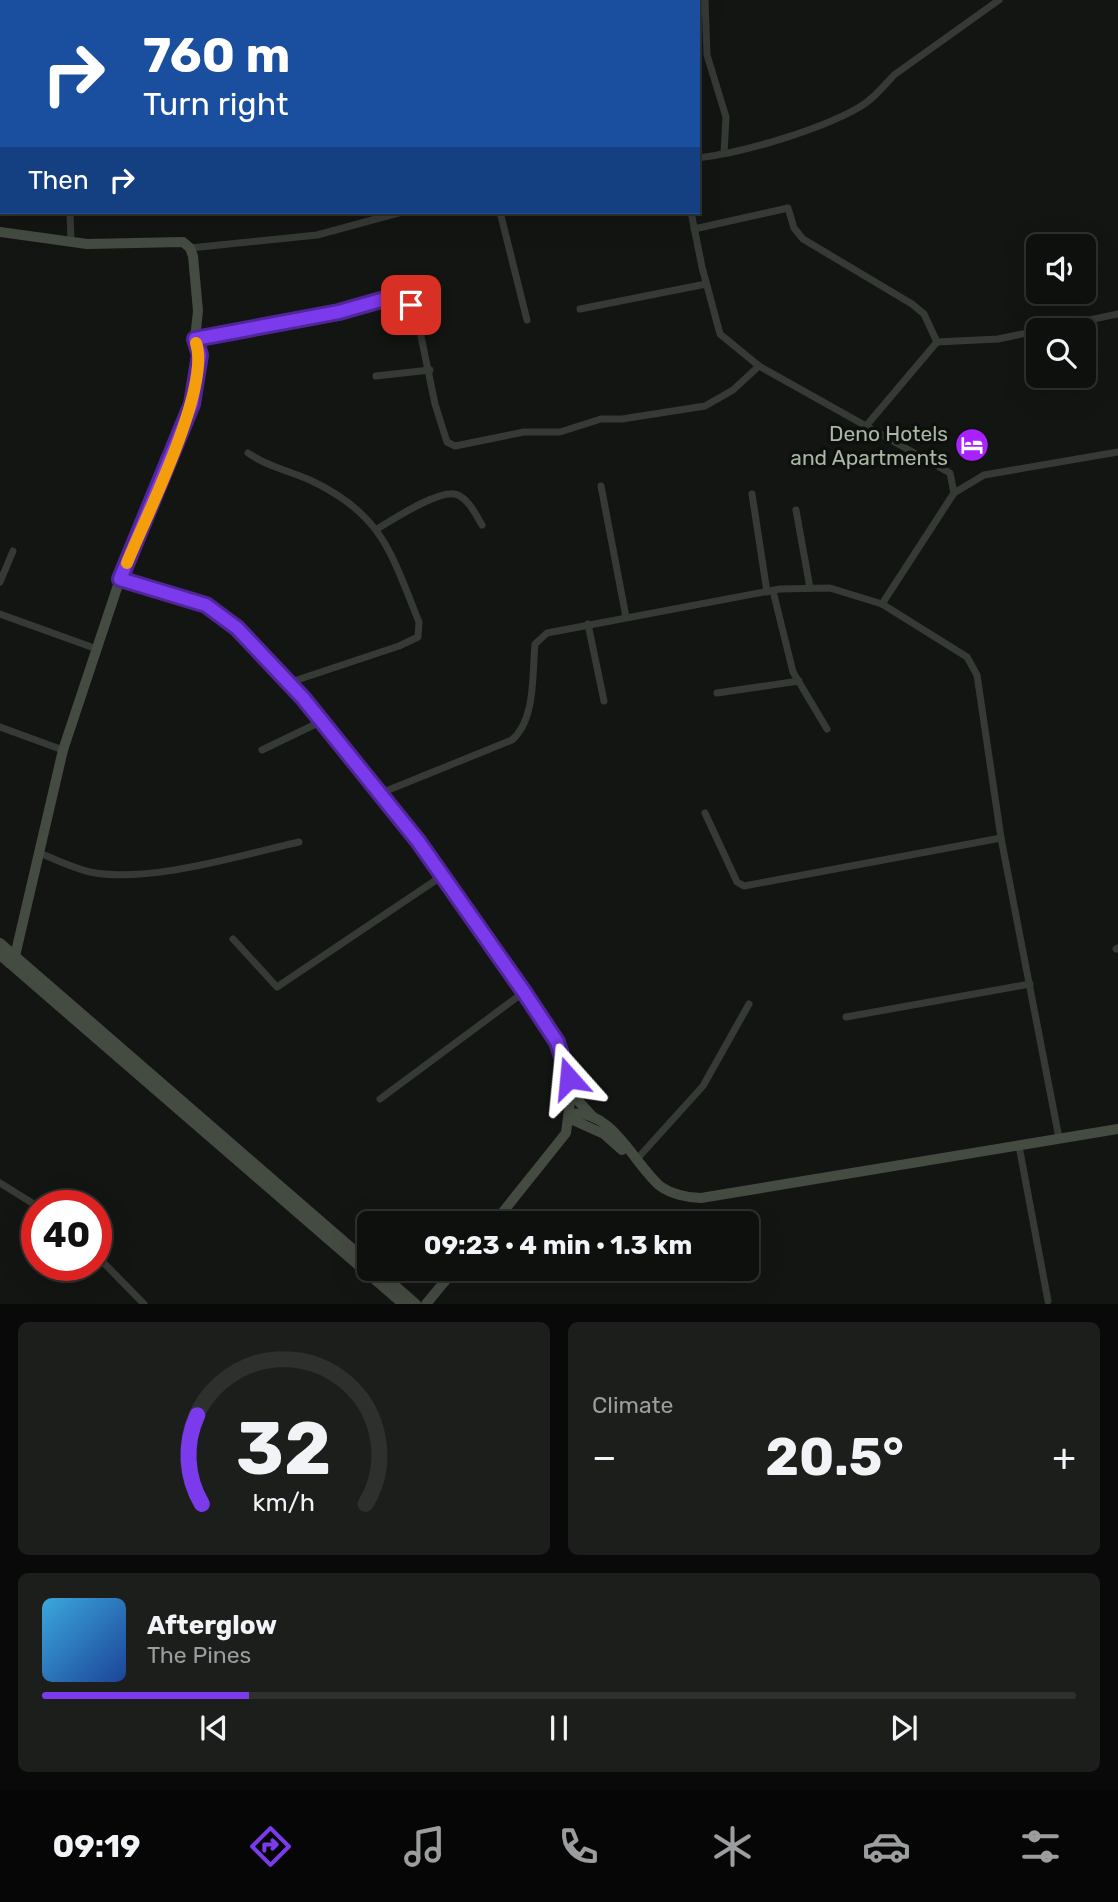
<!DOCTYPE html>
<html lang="en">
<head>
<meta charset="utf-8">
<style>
  body { margin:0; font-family:Rubik,sans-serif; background:#1c1e1c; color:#f1f3f6; height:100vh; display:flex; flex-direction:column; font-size:26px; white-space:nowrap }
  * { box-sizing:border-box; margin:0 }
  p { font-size:23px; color:#9b9d9e }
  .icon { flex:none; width:38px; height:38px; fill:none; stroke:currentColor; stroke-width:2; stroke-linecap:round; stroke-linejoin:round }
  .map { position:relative; height:1304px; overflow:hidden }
  .side { display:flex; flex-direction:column; gap:18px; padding:18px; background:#080908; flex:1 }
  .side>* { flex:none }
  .hud { position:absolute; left:0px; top:0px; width:700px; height:214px; box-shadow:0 7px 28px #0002,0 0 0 2px #2e302e; background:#1a4fa0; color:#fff; overflow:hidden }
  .buttons { position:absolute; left:1026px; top:234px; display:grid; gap:14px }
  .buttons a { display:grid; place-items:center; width:70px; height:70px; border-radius:10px; background:#0e100e; box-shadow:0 7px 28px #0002,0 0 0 2px #2e302e; font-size:35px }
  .speed { position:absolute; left:21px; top:1190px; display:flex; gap:14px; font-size:35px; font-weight:700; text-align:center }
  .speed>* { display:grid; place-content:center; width:91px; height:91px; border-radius:50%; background:#0e100e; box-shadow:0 7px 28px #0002,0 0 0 2px #2e302e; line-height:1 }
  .speed .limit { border:10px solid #d22; background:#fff; color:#111 }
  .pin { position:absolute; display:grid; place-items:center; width:60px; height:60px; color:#fff; margin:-30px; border-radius:14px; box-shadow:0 4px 10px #0006 }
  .me { position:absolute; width:77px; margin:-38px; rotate:342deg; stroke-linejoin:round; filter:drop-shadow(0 0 5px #0008) }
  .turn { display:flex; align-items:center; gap:24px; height:147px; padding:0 28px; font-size:32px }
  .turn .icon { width:91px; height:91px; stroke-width:2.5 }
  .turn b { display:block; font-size:49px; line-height:60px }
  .then { display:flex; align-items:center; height:66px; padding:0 28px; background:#0003; gap:14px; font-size:26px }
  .big { font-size:52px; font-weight:700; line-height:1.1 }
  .side .card { flex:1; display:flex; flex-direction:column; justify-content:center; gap:10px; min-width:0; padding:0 24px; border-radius:10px; background:#1c1e1c }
  .side .dial { align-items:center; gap:0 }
  .dial svg { height:182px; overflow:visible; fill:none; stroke:#2e302e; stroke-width:7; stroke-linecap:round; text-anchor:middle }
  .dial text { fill:#f1f3f6; stroke:none }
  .song { display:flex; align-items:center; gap:21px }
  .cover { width:84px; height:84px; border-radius:10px; background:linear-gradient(135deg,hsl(200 70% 55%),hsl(220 70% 35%)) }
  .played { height:7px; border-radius:4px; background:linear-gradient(90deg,#7c3aed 20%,#2e302e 20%) }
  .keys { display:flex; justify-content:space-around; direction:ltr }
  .heat { display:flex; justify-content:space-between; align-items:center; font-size:38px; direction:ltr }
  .side .tiles { flex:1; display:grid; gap:18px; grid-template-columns:1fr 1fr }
  .card:last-child { grid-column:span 2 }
  .trip { position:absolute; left:357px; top:1211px; width:402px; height:70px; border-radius:10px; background:#0e100e; box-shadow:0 7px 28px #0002,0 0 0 2px #2e302e; font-weight:700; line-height:70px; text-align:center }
  .tab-bar { display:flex; height:112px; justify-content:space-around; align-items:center; background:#060606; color:#9b9d9e }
  .tab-bar .icon { width:49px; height:49px }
  .tab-bar .on { color:#7c3aed }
  .tab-bar b { font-size:32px; color:#f1f3f6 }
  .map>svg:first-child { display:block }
</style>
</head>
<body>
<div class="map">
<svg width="1118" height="1304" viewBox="0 0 1118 1304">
  <rect width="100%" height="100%" fill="#131513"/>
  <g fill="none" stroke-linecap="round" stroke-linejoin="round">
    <g stroke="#353a34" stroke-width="7">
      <polyline points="159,0 159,2"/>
      <polyline points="705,0 707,55 726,117 724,153"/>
      <polyline points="332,2 333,0"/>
      <polyline points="420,2 430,0"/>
      <path d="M698,158c45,-5 121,-28 160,-50 14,-8 25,-21 36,-33l105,-75"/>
      <polyline points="70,212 71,242"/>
      <polyline points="500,212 527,320"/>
      <polyline points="691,212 702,267 720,334 759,366 950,473 954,493"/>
      <polyline points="694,229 788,208 794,228 803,239 912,304 924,314 937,342"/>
      <polyline points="190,248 317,235 402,212"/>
      <polyline points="580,309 706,284"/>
      <polyline points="195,339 339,312 381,300 407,303 417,317 435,404 447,442 455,446 524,432 560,432 601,419 622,419 705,406 733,390 759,366"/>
      <polyline points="937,342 998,339 1118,314"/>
      <polyline points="376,376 430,370"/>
      <polyline points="866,426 937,342"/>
      <path d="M248,453c20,14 42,18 64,28 71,34 79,72 107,141l-1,15 -19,9 -111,37"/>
      <polyline points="601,486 626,617"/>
      <polyline points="752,494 767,592"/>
      <polyline points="796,510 810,588"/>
      <path d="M377,529c15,-9 65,-42 81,-34 11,5 18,20 24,30"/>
      <polyline points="0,582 13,551"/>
      <polyline points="773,591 793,672 827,729"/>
      <polyline points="882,604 954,493 984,475 1118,452"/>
      <polyline points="0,614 97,649"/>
      <polyline points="588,624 604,701"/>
      <polyline points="717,693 799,681"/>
      <polyline points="0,727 63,750"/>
      <polyline points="262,750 322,721"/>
      <path d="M381,793l131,-53c24,-21 20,-66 23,-96l12,-11 233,-44 50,-1 52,16 85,53 10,18 24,163 58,300"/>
      <polyline points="705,813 737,882 744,886 1001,838"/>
      <path d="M39,853c16,6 34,15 51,19 59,12 151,-17 209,-30"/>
      <polyline points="233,939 277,987 442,876"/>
      <polyline points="1116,949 1118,948"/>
      <polyline points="846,1017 1030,984"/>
      <polyline points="380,1099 524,992"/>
      <polyline points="1019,1146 1048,1301"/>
      <polyline points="637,1159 703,1086 749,1004"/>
      <polyline points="0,1183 37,1206"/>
      <polyline points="96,1255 144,1304"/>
    </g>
    <g stroke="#444b41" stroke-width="10">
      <polyline points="0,232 87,244 183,242 190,248 193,256 198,311 195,339 200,355 192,403 120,579 63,750 15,956 9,963"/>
      <polyline points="120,579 206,605 237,628 303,698 418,840 557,1043 571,1093 566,1133 494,1223"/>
      <polyline points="0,943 369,1263"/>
      <polyline points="0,955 403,1304"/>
      <polyline points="571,1093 593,1117"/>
      <path d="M570,1114c42,-6 63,49 90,72 11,8 28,12 41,12l417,-69"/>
      <polyline points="570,1114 575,1121 604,1134 622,1150"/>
      <polyline points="376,1269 416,1304"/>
      <polyline points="426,1304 455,1269"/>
    </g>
  </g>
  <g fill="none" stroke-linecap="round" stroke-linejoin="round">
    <g stroke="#51269a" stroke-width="18">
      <polyline id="route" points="411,305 401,301 381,300 339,312 195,339 200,355 192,404 120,579 206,605 237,628 303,698 418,841 524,992 557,1042 569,1078"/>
    </g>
    <use href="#route" stroke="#7c3aed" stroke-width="12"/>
    <path stroke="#f59e0b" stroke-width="12" d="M127,563c19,-47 84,-175 69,-220"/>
  </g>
  <defs>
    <g id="hotel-disc" transform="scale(1.75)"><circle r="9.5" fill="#aa21ff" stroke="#0e100e"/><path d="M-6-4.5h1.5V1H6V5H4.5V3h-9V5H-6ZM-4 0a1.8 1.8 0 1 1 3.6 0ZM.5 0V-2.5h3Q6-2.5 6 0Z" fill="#fff"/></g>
  </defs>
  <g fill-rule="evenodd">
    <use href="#hotel-disc" x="972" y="445"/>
  </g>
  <g text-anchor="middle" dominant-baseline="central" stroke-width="7" stroke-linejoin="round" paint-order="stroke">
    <g font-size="21" fill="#aab7a3" stroke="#0e100e" text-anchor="end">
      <text x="948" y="433">Deno Hotels<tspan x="948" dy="24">and Apartments</tspan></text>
    </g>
  </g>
</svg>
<div class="buttons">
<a><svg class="icon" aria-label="sound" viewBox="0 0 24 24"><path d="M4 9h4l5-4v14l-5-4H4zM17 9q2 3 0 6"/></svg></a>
<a><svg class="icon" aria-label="search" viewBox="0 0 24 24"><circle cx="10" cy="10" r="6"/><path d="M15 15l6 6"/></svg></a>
</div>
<div class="speed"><div class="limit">40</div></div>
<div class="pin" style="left:411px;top:305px;background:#d93025"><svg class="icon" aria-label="arrive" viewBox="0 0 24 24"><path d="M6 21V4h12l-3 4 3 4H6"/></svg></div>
<svg class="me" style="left:569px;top:1078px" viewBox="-20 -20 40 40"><path d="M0-17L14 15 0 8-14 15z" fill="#7c3aed" stroke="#fff" stroke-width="4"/></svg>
<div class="trip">09:23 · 4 min · 1.3 km</div>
<div class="hud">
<div class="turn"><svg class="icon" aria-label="right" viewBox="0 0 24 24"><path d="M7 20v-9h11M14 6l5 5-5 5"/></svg><div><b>760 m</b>Turn right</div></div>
<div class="then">Then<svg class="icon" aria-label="right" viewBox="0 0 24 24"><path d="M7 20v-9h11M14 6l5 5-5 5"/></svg></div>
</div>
</div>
<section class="side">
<div class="tiles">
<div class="card dial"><svg viewBox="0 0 100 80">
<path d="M14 69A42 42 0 1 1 86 69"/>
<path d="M14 69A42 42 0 0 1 12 30" stroke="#7c3aed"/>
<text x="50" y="56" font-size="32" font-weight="700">32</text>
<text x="50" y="72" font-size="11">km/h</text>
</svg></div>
<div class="card"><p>Climate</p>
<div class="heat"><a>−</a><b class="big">20.5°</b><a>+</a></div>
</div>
<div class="card">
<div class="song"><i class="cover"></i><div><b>Afterglow</b><p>The Pines</p></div></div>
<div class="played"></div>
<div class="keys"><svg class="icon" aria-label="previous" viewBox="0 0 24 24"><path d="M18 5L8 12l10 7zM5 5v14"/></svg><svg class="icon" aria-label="pause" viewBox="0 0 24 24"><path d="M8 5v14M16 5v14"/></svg><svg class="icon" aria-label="next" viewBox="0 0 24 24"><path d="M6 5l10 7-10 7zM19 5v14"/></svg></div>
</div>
</div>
</section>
<nav class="tab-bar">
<b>09:19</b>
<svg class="icon on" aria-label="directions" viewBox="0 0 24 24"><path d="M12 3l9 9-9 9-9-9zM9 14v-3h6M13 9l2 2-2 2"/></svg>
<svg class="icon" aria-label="music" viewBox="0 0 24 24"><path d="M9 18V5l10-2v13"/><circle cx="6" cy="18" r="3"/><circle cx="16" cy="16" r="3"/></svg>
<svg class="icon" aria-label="phone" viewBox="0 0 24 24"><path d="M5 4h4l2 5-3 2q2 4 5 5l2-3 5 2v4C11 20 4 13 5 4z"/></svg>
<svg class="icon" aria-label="climate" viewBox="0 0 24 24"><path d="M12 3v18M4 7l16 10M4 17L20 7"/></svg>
<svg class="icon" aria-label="car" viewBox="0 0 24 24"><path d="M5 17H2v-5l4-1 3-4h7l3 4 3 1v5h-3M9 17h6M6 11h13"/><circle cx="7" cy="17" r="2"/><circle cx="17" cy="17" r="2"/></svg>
<svg class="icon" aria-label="filters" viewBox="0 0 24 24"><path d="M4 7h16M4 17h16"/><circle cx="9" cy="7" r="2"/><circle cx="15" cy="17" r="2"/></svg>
</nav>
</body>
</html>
